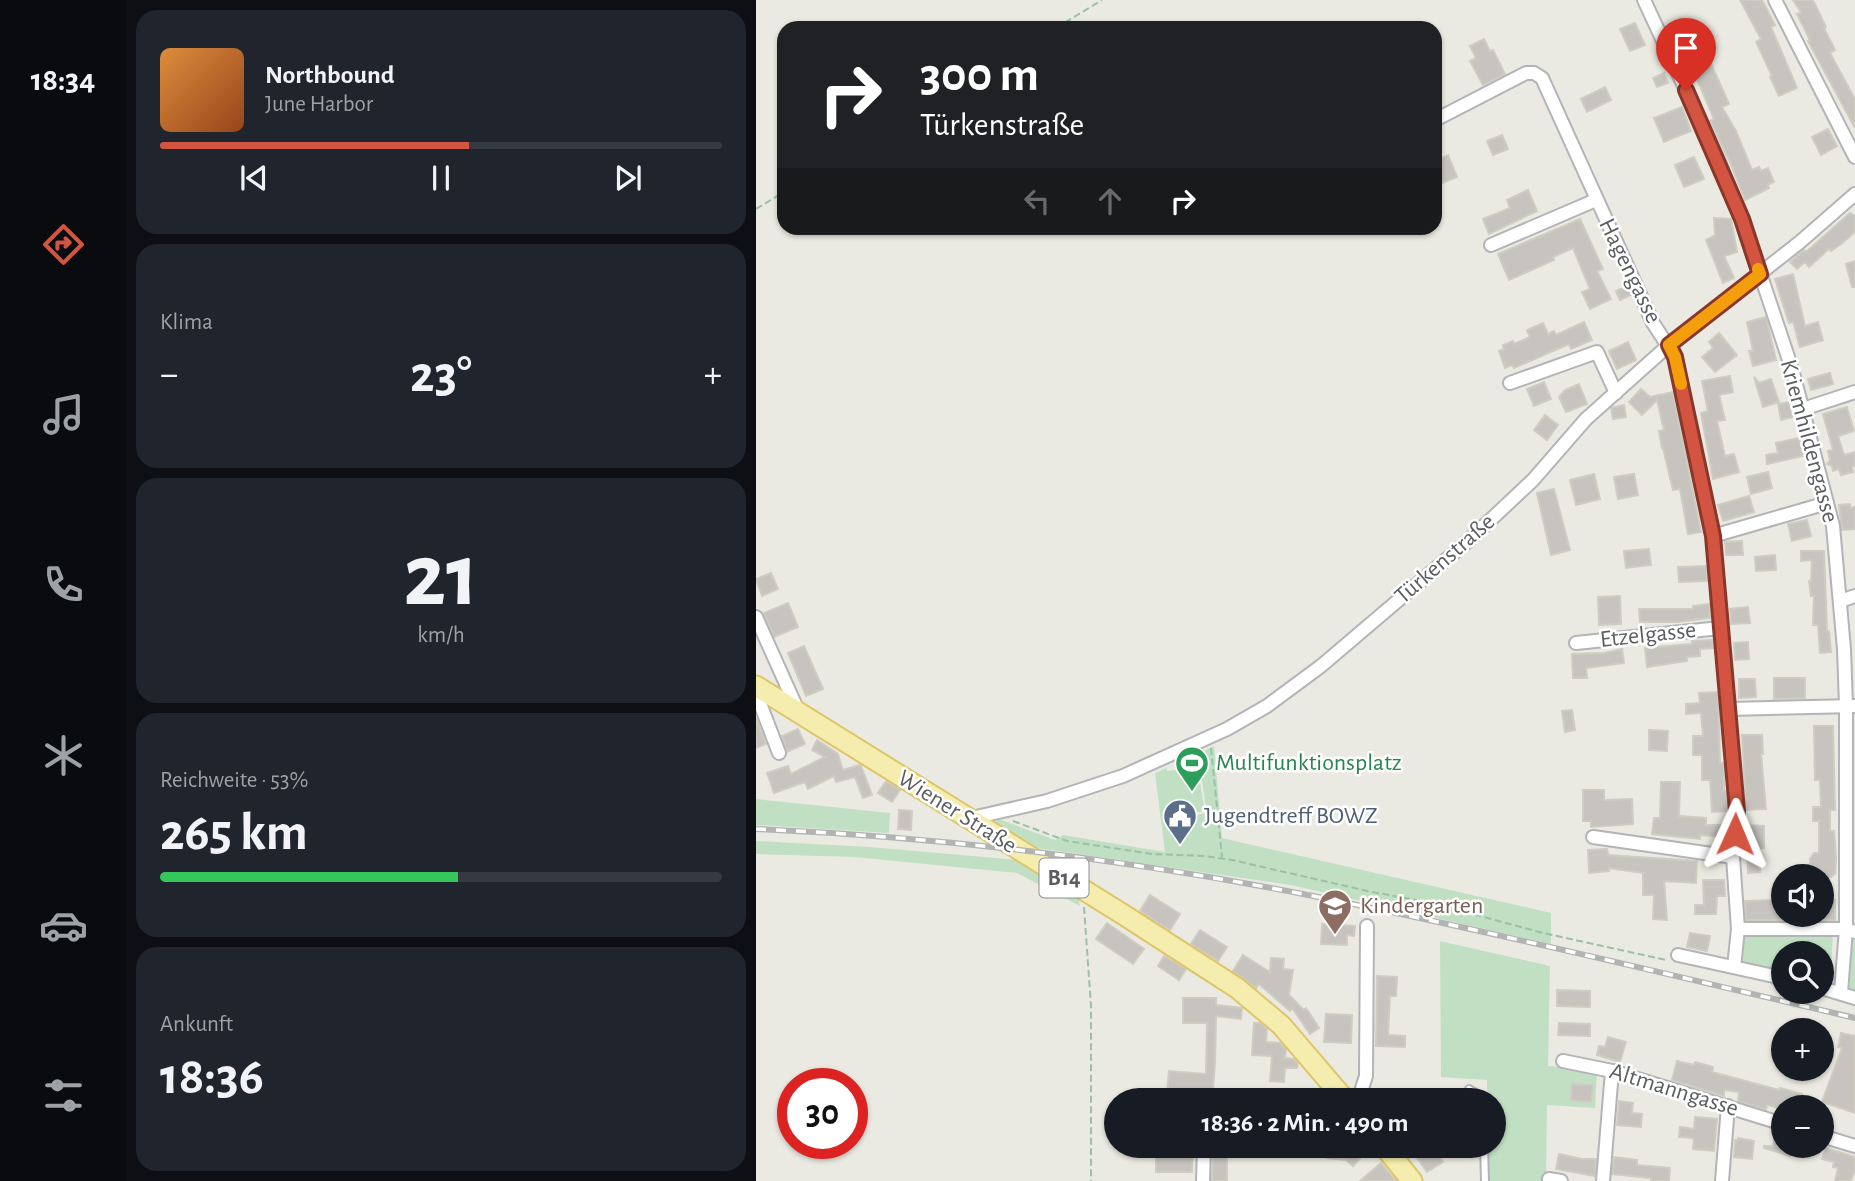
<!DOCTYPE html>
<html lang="de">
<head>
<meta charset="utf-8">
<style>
  body { margin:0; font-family:"Alegreya Sans",sans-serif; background:#20242c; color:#f1f3f6; height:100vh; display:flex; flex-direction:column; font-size:26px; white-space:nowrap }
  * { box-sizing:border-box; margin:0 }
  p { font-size:23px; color:#9ea1a6 }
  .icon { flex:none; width:38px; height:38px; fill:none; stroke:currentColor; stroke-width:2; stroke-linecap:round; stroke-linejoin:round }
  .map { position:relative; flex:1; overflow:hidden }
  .details { display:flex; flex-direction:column; gap:10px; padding:10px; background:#0d0f14; width:630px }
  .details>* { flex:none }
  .top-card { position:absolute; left:21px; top:21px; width:665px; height:214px; border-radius:21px; box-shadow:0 2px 5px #0004; background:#202124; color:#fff; overflow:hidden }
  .controls { position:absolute; left:1015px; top:864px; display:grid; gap:14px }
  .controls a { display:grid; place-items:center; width:63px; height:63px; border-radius:50%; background:#171b24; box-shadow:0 2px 5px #0004; font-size:35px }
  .speed { position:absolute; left:21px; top:1068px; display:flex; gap:14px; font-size:35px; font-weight:700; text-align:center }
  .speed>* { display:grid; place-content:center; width:91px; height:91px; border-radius:50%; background:#171b24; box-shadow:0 2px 5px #0004; line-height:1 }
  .speed .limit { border:10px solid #d22; background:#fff; color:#111 }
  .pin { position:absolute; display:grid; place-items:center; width:60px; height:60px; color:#fff; margin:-72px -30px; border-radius:50% 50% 50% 0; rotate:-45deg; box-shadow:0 0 7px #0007 }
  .pin .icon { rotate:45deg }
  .me { position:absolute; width:77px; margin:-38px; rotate:1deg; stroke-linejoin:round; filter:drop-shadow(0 0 5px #0008) }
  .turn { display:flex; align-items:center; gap:24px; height:147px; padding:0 28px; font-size:32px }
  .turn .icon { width:91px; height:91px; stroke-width:2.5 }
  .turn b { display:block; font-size:49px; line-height:60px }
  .lanes { display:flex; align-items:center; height:66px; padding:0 28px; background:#0003; justify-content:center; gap:35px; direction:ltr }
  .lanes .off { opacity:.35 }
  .big { font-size:52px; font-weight:700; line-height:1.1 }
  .details .card { flex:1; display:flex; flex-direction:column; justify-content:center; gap:10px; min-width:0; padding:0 24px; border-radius:21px; background:#20242c }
  .details .dial { align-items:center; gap:0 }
  .dial b { font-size:91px; line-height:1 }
  .song { display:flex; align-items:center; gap:21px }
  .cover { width:84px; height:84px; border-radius:10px; background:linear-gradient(135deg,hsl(30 70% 55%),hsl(20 70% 35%)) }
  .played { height:7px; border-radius:4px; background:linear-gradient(90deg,#d35541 55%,#363941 55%) }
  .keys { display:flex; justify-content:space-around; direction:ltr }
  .heat { display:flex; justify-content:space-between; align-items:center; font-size:38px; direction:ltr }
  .charge { height:10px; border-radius:5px; background:linear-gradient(90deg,#34c759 53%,#363941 0) }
  .trip { position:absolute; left:348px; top:1088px; width:402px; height:70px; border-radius:35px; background:#171b24; box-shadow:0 2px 5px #0004; font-weight:700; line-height:70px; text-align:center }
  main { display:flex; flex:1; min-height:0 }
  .tabs { display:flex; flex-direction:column; width:126px; justify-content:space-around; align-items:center; background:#090b0e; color:#9ea1a6 }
  .tabs .icon { width:49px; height:49px }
  .tabs .selected { color:#d35541 }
  .tabs b { font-size:32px; color:#f1f3f6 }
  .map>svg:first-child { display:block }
</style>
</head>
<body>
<main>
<nav class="tabs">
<b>18:34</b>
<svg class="icon selected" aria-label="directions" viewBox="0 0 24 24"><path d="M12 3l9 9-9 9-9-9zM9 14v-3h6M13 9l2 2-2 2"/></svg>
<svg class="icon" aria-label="music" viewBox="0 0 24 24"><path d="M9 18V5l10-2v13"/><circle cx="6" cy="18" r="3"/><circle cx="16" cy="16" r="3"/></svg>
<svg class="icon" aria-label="phone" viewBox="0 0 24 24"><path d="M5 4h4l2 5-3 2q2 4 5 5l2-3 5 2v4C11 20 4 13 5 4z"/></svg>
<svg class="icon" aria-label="climate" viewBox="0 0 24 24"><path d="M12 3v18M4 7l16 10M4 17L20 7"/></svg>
<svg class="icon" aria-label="car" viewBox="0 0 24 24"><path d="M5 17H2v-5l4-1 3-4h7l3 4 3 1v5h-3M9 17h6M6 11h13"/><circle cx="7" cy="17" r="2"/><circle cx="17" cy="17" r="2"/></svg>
<svg class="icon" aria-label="filters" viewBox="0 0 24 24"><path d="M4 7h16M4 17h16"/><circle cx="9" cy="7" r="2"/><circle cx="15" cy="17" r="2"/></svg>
</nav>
<section class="details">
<div class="card">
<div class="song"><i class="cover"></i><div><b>Northbound</b><p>June Harbor</p></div></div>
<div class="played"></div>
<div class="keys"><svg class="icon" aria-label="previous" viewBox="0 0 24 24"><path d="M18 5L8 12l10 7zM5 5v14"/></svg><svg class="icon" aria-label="pause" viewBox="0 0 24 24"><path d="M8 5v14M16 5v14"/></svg><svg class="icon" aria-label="next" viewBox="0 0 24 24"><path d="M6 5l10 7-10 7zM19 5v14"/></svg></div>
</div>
<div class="card"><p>Klima</p>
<div class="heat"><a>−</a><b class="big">23°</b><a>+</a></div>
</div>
<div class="card dial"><b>21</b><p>km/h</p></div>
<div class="card"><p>Reichweite · 53%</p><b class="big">265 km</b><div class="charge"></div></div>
<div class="card"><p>Ankunft</p><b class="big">18:36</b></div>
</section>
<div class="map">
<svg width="1099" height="1181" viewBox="0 0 1099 1181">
  <rect width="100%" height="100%" fill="#ebeae2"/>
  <g fill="#c1e0c3">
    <polygon points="458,746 466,838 795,913 795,944 535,885 267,846 237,825 243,819 299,840 307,835 409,852 399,773 411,768 411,771 421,770 422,775 442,772 449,811 429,814 428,817 451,813 444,767 423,769 420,764"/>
    <polygon points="0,799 134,813 133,833 0,825"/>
    <polygon points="0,841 114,847 263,860 322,898 324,906 261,873 98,857 0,854"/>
    <polygon points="986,932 1077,933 1074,985 1066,983 1066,954 1027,954 1027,974 985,963"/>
    <polygon points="1094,937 1099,939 1099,991 1093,989"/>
    <polygon points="684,941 794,966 792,1066 841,1071 839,1108 791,1105 790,1181 732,1181 732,1146 738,1146 738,1101 731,1101 731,1080 685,1077"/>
  </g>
  <g fill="#c7c4bf" stroke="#cfccc1" stroke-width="2">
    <polygon points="984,0 1006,0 1019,25 1015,27 1041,88 1023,96 1014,77 1016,76 1000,42 1005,39"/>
    <polygon points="1037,0 1057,0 1070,27 1068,28 1079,50 1074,53 1099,99 1099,128 1052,41 1054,40 1041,14 1045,12"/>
    <polygon points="879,23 889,45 874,51 864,29"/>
    <polygon points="728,39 734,51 737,50 749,74 727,85 714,61 720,58 714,46"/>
    <polygon points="952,57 973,104 966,107 980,131 996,170 1003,167 1005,171 1012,168 1018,182 1011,185 1013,188 989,200 974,162 954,121 958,119 935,65"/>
    <polygon points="908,73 912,83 901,87 897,78"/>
    <polygon points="849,87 855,100 831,112 825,99"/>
    <polygon points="926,107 935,131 908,142 898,118"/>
    <polygon points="1072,129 1081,146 1065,155 1056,137"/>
    <polygon points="746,135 752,149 737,155 731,141"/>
    <polygon points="692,155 701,177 679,186 679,161"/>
    <polygon points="938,157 948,179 928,187 919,165"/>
    <polygon points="772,190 781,211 733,234 727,219 754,208 751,200"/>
    <polygon points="1094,213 1099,216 1099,232 1085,244 1075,251 1073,249 1053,267 1049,262 1041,269 1034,262 1048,250 1050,252"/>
    <polygon points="958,218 975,219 981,252 968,256 978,278 967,283 950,240 959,235"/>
    <polygon points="824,219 847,269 841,271 855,299 834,309 826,292 834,289 817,248 797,257 798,260 753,280 742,254"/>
    <polygon points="1099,261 1099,287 1096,287 1090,264"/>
    <polygon points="1037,274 1049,326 1062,322 1067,340 1044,347 1037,322 1033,323 1019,279"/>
    <polygon points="871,286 875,295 864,300 860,291"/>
    <polygon points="1010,317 1020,360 997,366 993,351 997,351 991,322"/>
    <polygon points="828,322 836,340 815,349 813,344 758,368 756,365 749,368 743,351 748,349 747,345 757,341 758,344 774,337 771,330 787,323 792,334 798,331 800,335"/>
    <polygon points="963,333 981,355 959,372 946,357 957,348 953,342"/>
    <polygon points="872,342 880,360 861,369 853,351"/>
    <polygon points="1074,373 1077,384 1055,390 1052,379"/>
    <polygon points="974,376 977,392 963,395 969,420 961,421 969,456 978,454 983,472 957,479 945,413 952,411 946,381"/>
    <polygon points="998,377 1003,383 1015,379 1023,402 1007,407"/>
    <polygon points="788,382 795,399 778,406 771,389"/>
    <polygon points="823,384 831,404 810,412 803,397 809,390"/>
    <polygon points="885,389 894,397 917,392 945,532 932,534 924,489 917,490 907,448 906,448 903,431 908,430 901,400 886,415 873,402"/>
    <polygon points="1034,402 1037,417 1025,420 1022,404"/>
    <polygon points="868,405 870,417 857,419 855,408"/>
    <polygon points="1091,407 1098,431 1082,436 1088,455 1099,452 1099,466 1096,467 1097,472 1085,475 1083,469 1077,471 1076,466 1071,464 1074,460 1072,451 1077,450 1067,414"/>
    <polygon points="789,415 802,425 791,440 778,430"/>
    <polygon points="1043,438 1047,456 1011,464 1010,455 1022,453 1020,443"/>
    <polygon points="1012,472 1016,488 995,494 991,477"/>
    <polygon points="838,474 844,499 820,505 814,480"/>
    <polygon points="878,474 882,495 862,499 858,477"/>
    <polygon points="798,489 814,550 795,555 781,493"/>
    <polygon points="993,496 998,512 967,521 962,505"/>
    <polygon points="1094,504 1094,508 1099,507 1099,529 1086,530 1083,505"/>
    <polygon points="1051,520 1055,536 1036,541 1032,524"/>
    <polygon points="986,541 987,555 970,555 969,542"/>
    <polygon points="893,549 895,565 870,568 868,551"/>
    <polygon points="1045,551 1068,551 1071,632 1073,631 1075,652 1064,653 1062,625 1057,625 1058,596 1055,596 1053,581 1055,581 1056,560 1045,561"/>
    <polygon points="1019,555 1020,570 1000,571 999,557"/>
    <polygon points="951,566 951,581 923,582 922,567"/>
    <polygon points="15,573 22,589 6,596 0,579"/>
    <polygon points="864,596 865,624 843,625 842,597"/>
    <polygon points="32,603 42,627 18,637 8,613"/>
    <polygon points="953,604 954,618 922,622 884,622 883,609 937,609 937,606"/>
    <polygon points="992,607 994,623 975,624 974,609"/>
    <polygon points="956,640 957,648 944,649 944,656 931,657 931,661 891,667 889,648 936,644 936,641"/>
    <polygon points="992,642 993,659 979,660 978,643"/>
    <polygon points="48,646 67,689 50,696 32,653"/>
    <polygon points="866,649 868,663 830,668 831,678 817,678 816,654 848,653"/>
    <polygon points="1018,678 1049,678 1049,698 1018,699"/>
    <polygon points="983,679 999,679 1000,697 983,698"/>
    <polygon points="962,692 964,763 968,763 968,791 970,791 972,811 956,812 954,780 946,780 946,755 937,755 937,736 947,736 945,713 930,714 930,704 944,703 943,693"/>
    <polygon points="816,710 819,730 809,732 806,711"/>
    <polygon points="0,718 10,744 0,748"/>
    <polygon points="1058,726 1077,726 1079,810 1074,810 1074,831 1078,831 1080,858 1079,874 1075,877 1058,877 1054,872 1054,859 1058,853 1063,853 1063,821 1057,821 1057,807 1065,807 1064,780 1059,780"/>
    <polygon points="42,729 49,744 31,752 26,736"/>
    <polygon points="893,730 912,731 911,751 893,750"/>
    <polygon points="986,735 1006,735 1007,754 1005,754 1010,809 990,810"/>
    <polygon points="61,740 82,754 87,770 103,765 105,766 116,795 107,798 99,777 80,782 78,776 52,789 49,782 18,793 11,773 32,766 35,774 69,757 56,750"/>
    <polygon points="130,781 144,790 136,802 122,793"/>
    <polygon points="905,782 924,782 923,816 950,818 950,825 971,825 970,837 944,835 944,839 896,834 898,818 904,818"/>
    <polygon points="827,790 848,790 848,800 876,799 877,824 835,827 835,821 827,821"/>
    <polygon points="143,810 156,811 155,830 142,829"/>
    <polygon points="990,825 1008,826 1008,848 1004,848 1004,872 992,873"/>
    <polygon points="851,849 852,855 941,861 940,883 908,881 911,920 897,919 898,895 887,895 887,873 853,868 853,871 833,873 832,850"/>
    <polygon points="947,880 968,880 969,896 961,896 960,914 939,914 939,905 948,905"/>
    <polygon points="394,895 424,914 414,930 384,911"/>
    <polygon points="1027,900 1027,920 990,920 989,901"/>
    <rect x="1066" y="900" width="13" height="20"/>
    <polygon points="351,923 388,949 377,964 340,939"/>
    <polygon points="566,924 599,926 598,936 591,935 591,945 565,944"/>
    <polygon points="444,930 471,947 462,961 435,944"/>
    <polygon points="934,933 954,936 951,951 931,947"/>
    <polygon points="487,955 514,972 515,958 528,959 527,969 537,970 533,995 548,1010 550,1008 563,1028 554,1034 536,1008 534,1011 503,984 500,988 477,971"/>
    <polygon points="408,956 430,969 423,980 402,966"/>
    <polygon points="621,976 641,977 640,996 634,996 632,1035 649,1036 649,1047 620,1046"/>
    <polygon points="801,990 834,991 834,1007 801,1006"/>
    <polygon points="427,998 460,998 460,1005 486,1008 485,1019 460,1016 459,1063 456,1101 440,1101 440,1096 411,1094 413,1071 450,1074 451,1023 427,1023"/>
    <polygon points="570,1014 596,1015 595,1043 568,1042"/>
    <polygon points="498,1023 504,1023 511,1029 510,1042 524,1043 530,1049 529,1058 538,1059 542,1063 541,1068 529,1068 528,1082 514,1081 516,1056 496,1055"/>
    <polygon points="803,1023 834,1024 834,1036 802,1035"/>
    <polygon points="1085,1033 1099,1036 1099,1113 1066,1102 1086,1048 1082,1047"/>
    <polygon points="852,1037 870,1042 864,1062 841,1055 843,1046 849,1047"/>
    <polygon points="921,1061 938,1065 939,1062 957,1067 956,1072 1023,1090 1024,1088 1046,1094 1043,1108 1027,1109 1011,1105 1010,1110 982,1101 983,1092 968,1090 968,1096 916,1080"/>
    <polygon points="816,1084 837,1085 835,1102 815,1100"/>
    <polygon points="475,1089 490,1090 490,1101 474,1101"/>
    <polygon points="863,1101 877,1103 876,1113 886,1114 885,1127 861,1125"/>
    <polygon points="939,1117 961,1119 958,1151 937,1149 938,1138 923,1137 924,1127 938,1129"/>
    <polygon points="1023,1132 1027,1133 1027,1146 1037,1146 1034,1156 1008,1148 1008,1146 1017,1146 1019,1136 1021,1136"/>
    <polygon points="982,1138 998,1141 996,1159 978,1157 979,1140 982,1140"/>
    <polygon points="512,1146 529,1146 529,1156 511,1156"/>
    <polygon points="573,1146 615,1146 597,1166 590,1160 571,1158"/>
    <polygon points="666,1146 676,1146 687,1162 671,1172 657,1152"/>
    <polygon points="1070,1148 1099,1157 1099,1169 1095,1181 1079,1181 1082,1168 1077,1167 1078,1162 1066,1159"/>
    <polygon points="437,1150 436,1172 400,1172 400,1151"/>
    <polygon points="803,1154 826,1159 840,1159 839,1176 800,1169"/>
    <polygon points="457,1155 471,1155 471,1181 456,1181"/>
    <polygon points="858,1157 881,1160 881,1165 914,1168 913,1181 895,1181 895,1178 856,1174"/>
    <polygon points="625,1163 640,1181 604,1181"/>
  </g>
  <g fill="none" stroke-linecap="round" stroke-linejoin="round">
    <g stroke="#b3b4b8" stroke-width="10">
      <g id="lane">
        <polyline points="713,1089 728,1098 728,1101"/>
        <polyline points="728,1146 729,1181"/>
      </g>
    </g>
    <g stroke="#b3b4b8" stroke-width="16">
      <g id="street">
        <polyline points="888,0 961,157 986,219 1036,369 1077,526 1088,649 1090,706 1090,929 1085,992"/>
        <polyline points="1019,0 1099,157"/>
        <polyline points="679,120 770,73 778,73 786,78 897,323 919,357 957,536 981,811 977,857 982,929 978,967"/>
        <polyline points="735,245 840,200"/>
        <polyline points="754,383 841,352 860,393"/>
        <polyline points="1047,409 1099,392"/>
        <polyline points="957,536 1071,503"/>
        <polyline points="1084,601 1099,596"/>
        <polyline points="0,617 43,713"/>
        <polyline points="820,643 964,628"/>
        <polyline points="0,693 23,753"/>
        <polyline points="972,709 1099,706"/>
        <polyline points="218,822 220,817 291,801 367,776 471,729 511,706 565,666 712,541 777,480 830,419 913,345 1044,242 1099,194"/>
        <polyline points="837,837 977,857"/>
        <polyline points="982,929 1090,929 1099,932"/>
        <polyline points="922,955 1027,978"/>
        <polyline points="1066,988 1099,998"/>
        <polyline points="807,1061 856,1071 1027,1124"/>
        <polyline points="602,1101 610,1076 611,926"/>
        <polyline points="1066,1136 1099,1146"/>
        <polyline points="793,1179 805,1181"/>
        <polyline points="447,1181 448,1146"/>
        <polyline points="847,1181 856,1071"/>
        <polyline points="966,1181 972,1106"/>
      </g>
    </g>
    <g stroke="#dfc567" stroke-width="23">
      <g id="primary">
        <polyline points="0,686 368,915 481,988 525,1025 590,1101"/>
        <polyline points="628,1146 656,1181"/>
      </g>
    </g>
    <g stroke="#9bc0a8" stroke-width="2" stroke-dasharray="7 3.5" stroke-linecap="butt">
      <polyline points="300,28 346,0"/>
      <polyline points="0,209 28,192"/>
      <polyline points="455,748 466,857"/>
      <polyline points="257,821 311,841 396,854 448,856 476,860 616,892 672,902 787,933 910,960"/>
      <polyline points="328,907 335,1006 335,1181"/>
    </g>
    <use href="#lane" stroke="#fff" stroke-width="6"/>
    <use href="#street" stroke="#fff" stroke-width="12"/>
    <use href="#primary" stroke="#f4edae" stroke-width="19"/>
    <g stroke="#b2b3b3" stroke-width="6">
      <path id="rail" d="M0,829c187,8 374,31 557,67 181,36 362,80 542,122"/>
    </g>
    <use href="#rail" stroke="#fff" stroke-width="3.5" stroke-dasharray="10" stroke-linecap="butt"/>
  </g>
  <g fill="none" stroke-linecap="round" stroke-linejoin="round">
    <g stroke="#89372a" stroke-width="18">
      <polyline id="route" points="930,90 986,219 1004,274 913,345 919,357 957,536 981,811 979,834"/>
    </g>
    <use href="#route" stroke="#d35541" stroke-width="12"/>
    <polyline stroke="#f59e0b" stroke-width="12" points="925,384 919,357 913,345 1004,274 1002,269"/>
  </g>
  <defs>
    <g id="stadium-pin" transform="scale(1.75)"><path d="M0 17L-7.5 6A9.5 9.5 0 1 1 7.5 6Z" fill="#2e9e5b" stroke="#fff"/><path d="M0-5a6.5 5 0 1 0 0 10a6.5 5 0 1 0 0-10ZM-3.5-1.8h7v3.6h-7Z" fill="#fff"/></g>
    <g id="civic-pin" transform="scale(1.75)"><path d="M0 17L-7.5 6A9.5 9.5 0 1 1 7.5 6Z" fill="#5c6f8a" stroke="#fff"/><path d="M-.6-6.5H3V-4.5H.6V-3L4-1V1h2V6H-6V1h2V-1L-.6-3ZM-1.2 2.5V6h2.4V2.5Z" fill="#fff"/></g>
    <g id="school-pin" transform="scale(1.75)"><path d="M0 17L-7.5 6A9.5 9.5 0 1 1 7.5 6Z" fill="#8d6e63" stroke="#fff"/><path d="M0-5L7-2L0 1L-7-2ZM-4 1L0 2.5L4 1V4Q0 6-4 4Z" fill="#fff"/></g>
  </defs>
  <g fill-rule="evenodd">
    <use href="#stadium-pin" x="436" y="763"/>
    <use href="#civic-pin" x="424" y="816"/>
    <use href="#school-pin" x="579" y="906"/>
  </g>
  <g text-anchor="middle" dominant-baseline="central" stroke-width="5" stroke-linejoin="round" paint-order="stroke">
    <rect fill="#fff" stroke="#8c8e90" stroke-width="2" x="283.5" y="858.5" width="49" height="39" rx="5"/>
    <g font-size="23" font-weight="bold" fill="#5a5d61">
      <text x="308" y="878">B14</text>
    </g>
    <g font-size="24" fill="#5a5d61" stroke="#fff">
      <text transform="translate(874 271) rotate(64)">Hagengasse</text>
      <text transform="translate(1053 441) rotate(75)">Kriemhildengasse</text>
      <text transform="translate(689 559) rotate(-41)">Türkenstraße</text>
      <text transform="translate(892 635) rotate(-6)">Etzelgasse</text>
      <text transform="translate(201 812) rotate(32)">Wiener Straße</text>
      <text transform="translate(918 1090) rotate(17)">Altmanngasse</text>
    </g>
    <g font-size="24" fill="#27864d" stroke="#fff" text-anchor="start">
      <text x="460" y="763">Multifunktionsplatz</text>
    </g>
    <g font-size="24" fill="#4e5e75" stroke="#fff" text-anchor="start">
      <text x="448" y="816">Jugendtreff BOWZ</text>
    </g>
    <g font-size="24" fill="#785e54" stroke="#fff" text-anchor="start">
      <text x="604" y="906">Kindergarten</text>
    </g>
  </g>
</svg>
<div class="controls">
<a><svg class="icon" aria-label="sound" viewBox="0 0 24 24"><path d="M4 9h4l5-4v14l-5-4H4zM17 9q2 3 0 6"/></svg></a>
<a><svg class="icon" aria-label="search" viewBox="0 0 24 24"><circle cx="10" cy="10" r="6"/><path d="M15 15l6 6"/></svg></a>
<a>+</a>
<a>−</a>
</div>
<div class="speed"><div class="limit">30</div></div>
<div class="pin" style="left:930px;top:90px;background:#d93025"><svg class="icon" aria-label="arrive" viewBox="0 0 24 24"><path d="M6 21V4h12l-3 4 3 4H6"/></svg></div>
<svg class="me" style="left:979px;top:834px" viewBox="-20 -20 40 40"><path d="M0-17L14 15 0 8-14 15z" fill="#d35541" stroke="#fff" stroke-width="4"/></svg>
<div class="trip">18:36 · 2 Min. · 490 m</div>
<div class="top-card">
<div class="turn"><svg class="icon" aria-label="right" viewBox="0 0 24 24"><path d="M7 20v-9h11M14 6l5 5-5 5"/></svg><div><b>300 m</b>Türkenstraße</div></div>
<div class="lanes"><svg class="icon off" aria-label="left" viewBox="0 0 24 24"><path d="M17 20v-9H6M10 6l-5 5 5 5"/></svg><svg class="icon off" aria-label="ahead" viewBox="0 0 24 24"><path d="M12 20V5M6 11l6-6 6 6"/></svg><svg class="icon" aria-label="right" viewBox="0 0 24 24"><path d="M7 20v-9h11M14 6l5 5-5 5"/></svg></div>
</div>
</div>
</main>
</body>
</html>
